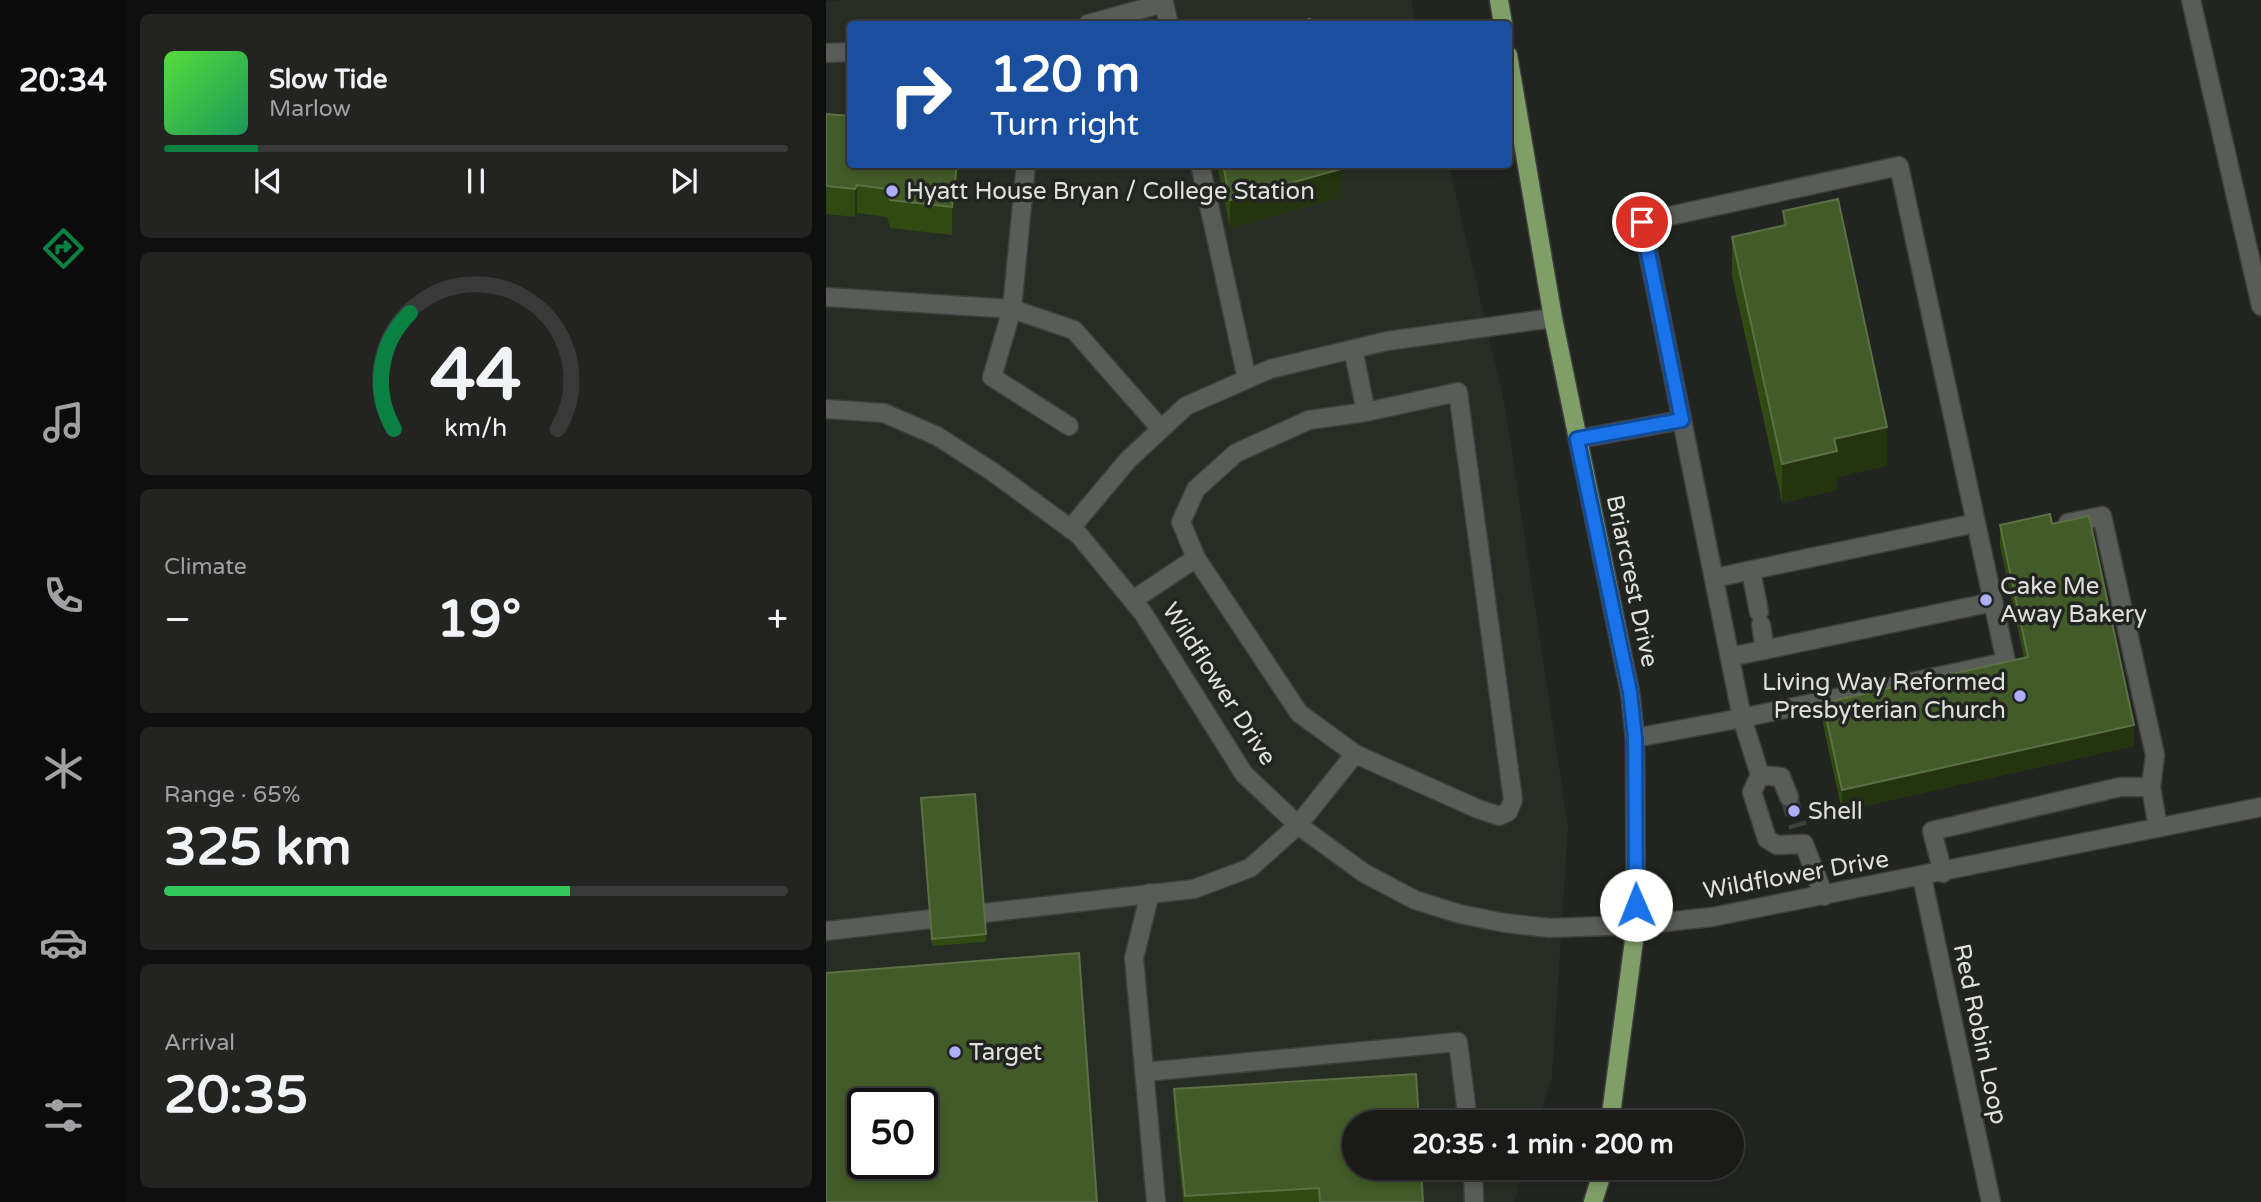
<!DOCTYPE html>
<html lang="en">
<head>
<meta charset="utf-8">
<style>
  body { margin:0; font-family:"Varela Round",sans-serif; background:#232422; color:#f1f3f6; height:100vh; display:flex; flex-direction:column; font-size:26px; white-space:nowrap }
  * { box-sizing:border-box; margin:0 }
  p { font-size:23px; color:#9fa1a2 }
  .icon { flex:none; width:38px; height:38px; fill:none; stroke:currentColor; stroke-width:2; stroke-linecap:round; stroke-linejoin:round }
  .map { position:relative; flex:1; overflow:hidden }
  .panel { display:flex; flex-direction:column; gap:14px; padding:14px; background:#0e0f0e; width:700px }
  .panel>* { flex:none }
  .guide { position:absolute; left:21px; top:21px; width:665px; height:147px; border-radius:7px; box-shadow:0 4px 10px #0003,0 0 0 2px #383938; background:#1a4fa0; color:#fff; overflow:hidden }
  .speed { position:absolute; left:21px; top:1088px; display:flex; gap:14px; font-size:35px; font-weight:700; text-align:center }
  .speed>* { display:grid; place-content:center; width:91px; height:91px; border-radius:50%; background:#1a1b19; box-shadow:0 4px 10px #0003,0 0 0 2px #383938; line-height:1 }
  .speed .limit { border:4px solid #111; border-radius:10px; background:#fff; color:#111 }
  .pin { position:absolute; display:grid; place-items:center; width:60px; height:60px; color:#fff; margin:-30px; border:4px solid #fff; border-radius:50%; box-shadow:0 2px 7px #0007 }
  .me { position:absolute; width:77px; margin:-38px; rotate:359deg; stroke-linejoin:round; filter:drop-shadow(0 0 5px #0008) }
  .turn { display:flex; align-items:center; gap:24px; height:147px; padding:0 28px; font-size:32px }
  .turn .icon { width:91px; height:91px; stroke-width:2.5 }
  .turn b { display:block; font-size:49px; line-height:60px }
  .big { font-size:52px; font-weight:800; line-height:1.1 }
  .panel .card { flex:1; display:flex; flex-direction:column; justify-content:center; gap:10px; min-width:0; padding:0 24px; border-radius:10px; background:#232422 }
  .panel .dial { align-items:center; gap:0 }
  .dial svg { height:182px; overflow:visible; fill:none; stroke:#383938; stroke-width:7; stroke-linecap:round; text-anchor:middle }
  .dial text { fill:#f1f3f6; stroke:none }
  .song { display:flex; align-items:center; gap:21px }
  .cover { width:84px; height:84px; border-radius:10px; background:linear-gradient(135deg,hsl(110 70% 55%),hsl(150 70% 35%)) }
  .played { height:7px; border-radius:4px; background:linear-gradient(90deg,#0b8043 15%,#383938 15%) }
  .keys { display:flex; justify-content:space-around; direction:ltr }
  .heat { display:flex; justify-content:space-between; align-items:center; font-size:38px; direction:ltr }
  .charge { height:10px; border-radius:5px; background:linear-gradient(90deg,#34c759 65%,#383938 0) }
  .trip { position:absolute; left:516px; top:1110px; width:402px; height:70px; border-radius:35px; background:#1a1b19; box-shadow:0 4px 10px #0003,0 0 0 2px #383938; font-weight:800; line-height:70px; text-align:center }
  main { display:flex; flex:1; min-height:0 }
  .tabs { display:flex; flex-direction:column; width:126px; justify-content:space-around; align-items:center; background:#0a0b0a; color:#9fa1a2 }
  .tabs .icon { width:49px; height:49px }
  .tabs .on { color:#0b8043 }
  .tabs b { font-size:32px; color:#f1f3f6 }
  .map>svg:first-child { display:block }
</style>
</head>
<body>
<main>
<nav class="tabs">
<b>20:34</b>
<svg class="icon on" aria-label="directions" viewBox="0 0 24 24"><path d="M12 3l9 9-9 9-9-9zM9 14v-3h6M13 9l2 2-2 2"/></svg>
<svg class="icon" aria-label="music" viewBox="0 0 24 24"><path d="M9 18V5l10-2v13"/><circle cx="6" cy="18" r="3"/><circle cx="16" cy="16" r="3"/></svg>
<svg class="icon" aria-label="phone" viewBox="0 0 24 24"><path d="M5 4h4l2 5-3 2q2 4 5 5l2-3 5 2v4C11 20 4 13 5 4z"/></svg>
<svg class="icon" aria-label="climate" viewBox="0 0 24 24"><path d="M12 3v18M4 7l16 10M4 17L20 7"/></svg>
<svg class="icon" aria-label="car" viewBox="0 0 24 24"><path d="M5 17H2v-5l4-1 3-4h7l3 4 3 1v5h-3M9 17h6M6 11h13"/><circle cx="7" cy="17" r="2"/><circle cx="17" cy="17" r="2"/></svg>
<svg class="icon" aria-label="filters" viewBox="0 0 24 24"><path d="M4 7h16M4 17h16"/><circle cx="9" cy="7" r="2"/><circle cx="15" cy="17" r="2"/></svg>
</nav>
<section class="panel">
<div class="card">
<div class="song"><i class="cover"></i><div><b>Slow Tide</b><p>Marlow</p></div></div>
<div class="played"></div>
<div class="keys"><svg class="icon" aria-label="previous" viewBox="0 0 24 24"><path d="M18 5L8 12l10 7zM5 5v14"/></svg><svg class="icon" aria-label="pause" viewBox="0 0 24 24"><path d="M8 5v14M16 5v14"/></svg><svg class="icon" aria-label="next" viewBox="0 0 24 24"><path d="M6 5l10 7-10 7zM19 5v14"/></svg></div>
</div>
<div class="card dial"><svg viewBox="0 0 100 80">
<path d="M14 69A42 42 0 1 1 86 69"/>
<path d="M14 69A42 42 0 0 1 21 18" stroke="#0b8043"/>
<text x="50" y="56" font-size="32" font-weight="700">44</text>
<text x="50" y="72" font-size="11">km/h</text>
</svg></div>
<div class="card"><p>Climate</p>
<div class="heat"><a>−</a><b class="big">19°</b><a>+</a></div>
</div>
<div class="card"><p>Range · 65%</p><b class="big">325 km</b><div class="charge"></div></div>
<div class="card"><p>Arrival</p><b class="big">20:35</b></div>
</section>
<div class="map">
<svg width="1435" height="1202" viewBox="0 0 1435 1202">
  <rect width="100%" height="100%" fill="#222421"/>
  <path fill="#272c24" fill-rule="evenodd" d="M16,0h569l5,24h-566v140l599,1 56,241 63,421 -16,250 -14,45h-184v45h170l-10,35h-688v-1200zM37,1104h59v60h-59z"/>
  <g fill="none" stroke-linecap="round" stroke-linejoin="round">
    <polyline stroke="#3e403e" stroke-width="18" stroke-dasharray="18 9" stroke-linecap="butt" points="963,797 972,827"/>
    <g stroke="#3f403e" stroke-width="21">
      <g id="minor">
        <polyline points="1365,0 1435,306"/>
        <polyline points="262,24 338,3 343,24"/>
        <polyline points="0,53 24,52"/>
        <polyline points="200,164 186,309 248,330 335,429"/>
        <polyline points="374,164 421,379"/>
        <polyline points="0,297 186,309 166,377 243,426"/>
        <polyline points="0,409 58,413 111,436 167,472 253,535 317,613 418,774 472,825 538,873 589,900 634,914 679,923 723,928 810,925 886,917 1435,807"/>
        <polyline points="752,439 856,420"/>
        <polyline points="1242,523 1276,516 1329,755 1325,787 1332,828"/>
        <polyline points="244,529 302,460 360,406 444,369 561,341 727,318"/>
        <polyline points="370,558 473,713 529,754"/>
        <polyline points="925,571 933,612"/>
        <polyline points="888,578 1150,523"/>
        <polyline points="307,600 370,558 355,522 370,489 410,453 483,420 540,412"/>
        <polyline points="935,625 939,650"/>
        <polyline points="904,657 1167,602"/>
        <polyline points="809,738 916,718 1180,662 1073,166 816,222 916,718 934,775 926,792 941,839 951,845 978,844 998,896"/>
        <polyline points="934,775 955,777 963,797"/>
        <polyline points="1117,873 1106,831 1294,787 1325,787"/>
        <polyline points="1096,877 1165,1202"/>
        <polyline points="324,893 308,958 330,1202"/>
        <polyline points="0,931 368,889 424,868 472,825 529,754 652,809 673,816 682,812 687,800 632,392 540,412 527,349"/>
        <polyline points="319,1072 632,1042 642,1122"/>
        <polyline points="647,1167 648,1202"/>
      </g>
    </g>
    <g stroke="#3f403e" stroke-width="21">
      <g id="major">
        <polyline points="673,0 677,24"/>
        <polyline points="682,55 727,318 804,692 809,738 810,925 784,1122"/>
        <polyline points="767,1202 778,1167"/>
      </g>
    </g>
    <use href="#minor" stroke="#5a5c59" stroke-width="18"/>
    <use href="#major" stroke="#809e68" stroke-width="18"/>
  </g>
  <g fill="#304a12">
    <polygon points="0,114 134,164 126,235 64,228 61,217 31,213 29,217 0,214"/>
    <polygon points="391,164 514,164 515,197 404,228"/>
    <polygon points="957,211 1061,466 1011,477 1011,490 956,503 906,276 906,237 957,225"/>
    <polygon points="1226,524 1308,746 1016,811 997,724 997,703 1198,658 1174,546 1174,525"/>
    <polygon points="95,798 160,934 160,942 106,946"/>
    <polygon points="348,1089 597,1202 357,1202 348,1117"/>
  </g>
  <g fill="#23340f">
    <polygon points="131,164 134,164 134,168 126,235 126,207"/>
    <polygon points="515,169 515,197 404,228 404,200"/>
    <polygon points="31,185 31,213 29,217 29,189"/>
    <polygon points="1061,427 1061,466 1011,477 1011,490 956,503 956,464 1008,439"/>
    <polygon points="1308,725 1308,746 1016,811 1016,790"/>
  </g>
  <g fill="#435b28" stroke="#5c7045" stroke-width="2" fill-rule="evenodd">
    <polygon points="484,19 486,24 465,24"/>
    <polygon points="0,114 24,116 24,164 131,164 126,207 64,200 61,189 31,185 29,189 0,186"/>
    <polygon points="397,164 514,164 515,169 404,200"/>
    <polygon points="1012,199 1061,427 1008,439 1011,451 956,464 906,237 960,225 957,211"/>
    <polygon points="1224,514 1226,524 1263,516 1308,725 1016,790 997,703 1202,657 1174,525"/>
    <polygon points="149,794 160,934 106,939 95,798"/>
    <path d="M253,953l18,249h-271v-229zM37,1104h59v60h-59z"/>
    <polygon points="590,1074 593,1122 528,1122 528,1167 595,1167 597,1202 494,1202 493,1188 359,1196 348,1089"/>
  </g>
  <g fill="none" stroke-linecap="round" stroke-linejoin="round">
    <g stroke="#114b97" stroke-width="18">
      <polyline id="route" points="810,905 809,738 804,692 751,439 856,420 816,222"/>
    </g>
    <use href="#route" stroke="#1a73e8" stroke-width="12"/>
  </g>
  <g fill="#adaffb" stroke="#222421" stroke-width="2.5">
    <circle cx="66" cy="191" r="7"/>
    <circle cx="1160" cy="600" r="7"/>
    <circle cx="1194" cy="696" r="7"/>
    <circle cx="968" cy="811" r="7"/>
    <circle cx="129" cy="1052" r="7"/>
  </g>
  <g text-anchor="middle" dominant-baseline="central" stroke-width="7" stroke-linejoin="round" paint-order="stroke">
    <g font-size="24" fill="#e0e1df" stroke="#222421" text-anchor="start">
      <text x="80" y="191">Hyatt House Bryan / College Station</text>
      <text x="1174" y="586">Cake Me<tspan x="1174" dy="28">Away Bakery</tspan></text>
      <text x="1180" y="682" text-anchor="end">Living Way Reformed<tspan x="1180" dy="28">Presbyterian Church</tspan></text>
      <text x="982" y="811">Shell</text>
      <text x="143" y="1052">Target</text>
    </g>
    <g font-size="24" fill="#e0e1df" stroke="#222421">
      <text transform="translate(806 581) rotate(78)">Briarcrest Drive</text>
      <text transform="translate(393 684) rotate(57)">Wildflower Drive</text>
      <text transform="translate(970 875) rotate(-10)">Wildflower Drive</text>
      <text transform="translate(1154 1034) rotate(78)">Red Robin Loop</text>
    </g>
  </g>
</svg>
<div class="speed"><div class="limit">50</div></div>
<div class="pin" style="left:816px;top:222px;background:#d93025"><svg class="icon" aria-label="arrive" viewBox="0 0 24 24"><path d="M6 21V4h12l-3 4 3 4H6"/></svg></div>
<svg class="me" style="left:810px;top:905px" viewBox="-20 -20 40 40"><circle r="19" fill="#fff"/><path d="M0-13L10 11 0 6-10 11z" fill="#1a73e8"/></svg>
<div class="trip">20:35 · 1 min · 200 m</div>
<div class="guide">
<div class="turn"><svg class="icon" aria-label="right" viewBox="0 0 24 24"><path d="M7 20v-9h11M14 6l5 5-5 5"/></svg><div><b>120 m</b>Turn right</div></div>
</div>
</div>
</main>
</body>
</html>
